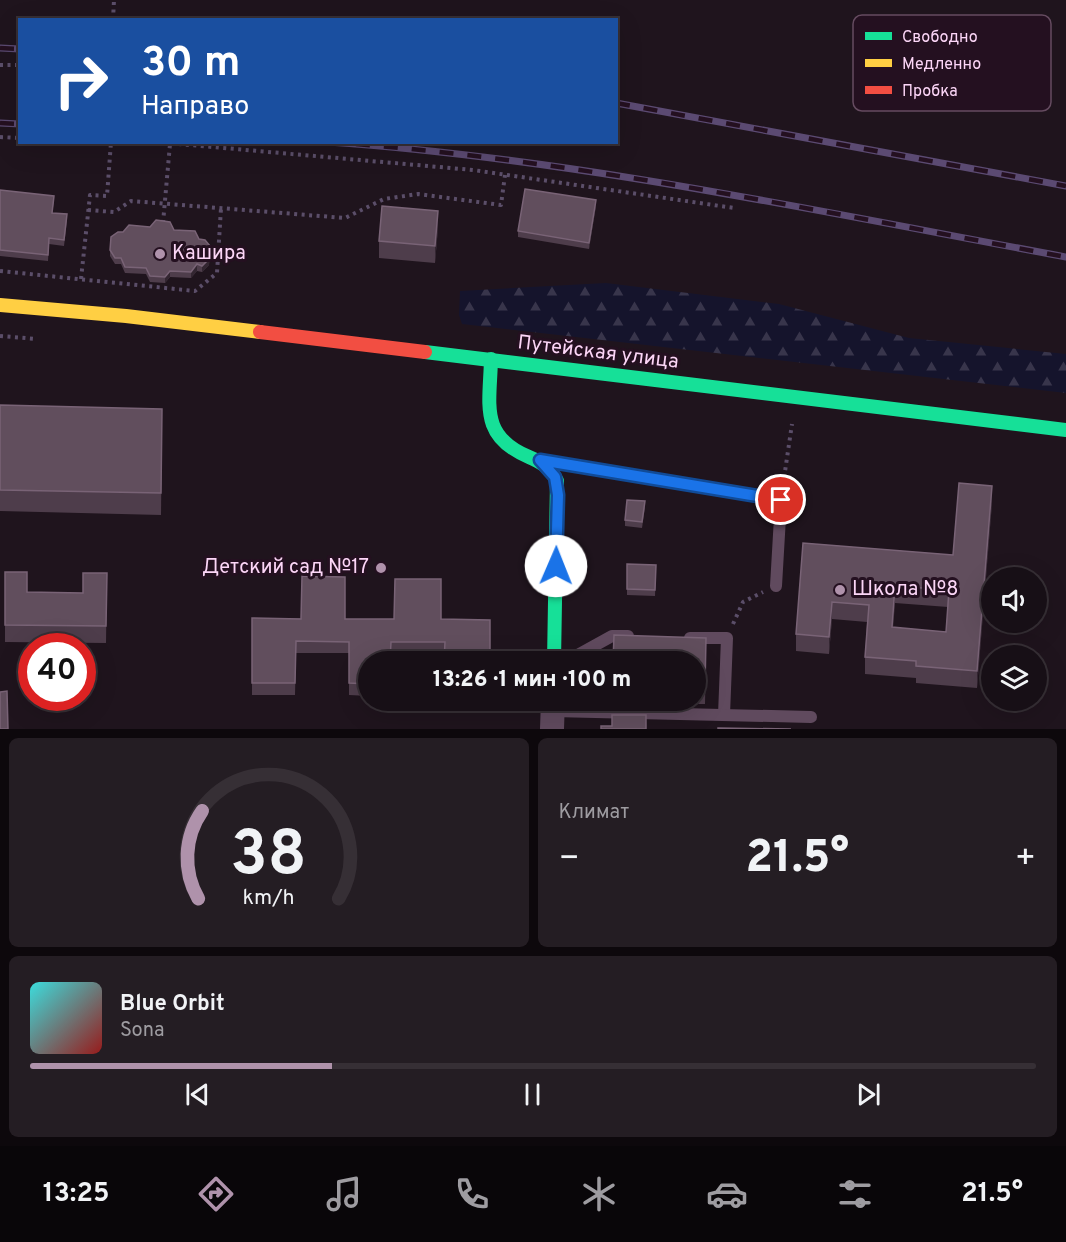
<!DOCTYPE html>
<html lang="ru">
<head>
<meta charset="utf-8">
<style>
  body { margin:0; font-family:Overpass,sans-serif; background:#241d23; color:#f1f3f6; height:100vh; display:flex; flex-direction:column; font-size:22px; white-space:nowrap }
  * { box-sizing:border-box; margin:0 }
  p { font-size:20px; color:#9e9ca1 }
  .icon { flex:none; width:33px; height:33px; fill:none; stroke:currentColor; stroke-width:2; stroke-linecap:round; stroke-linejoin:round }
  .map { position:relative; height:729px; overflow:hidden }
  .drawer { display:flex; flex-direction:column; gap:9px; padding:9px; background:#0d080c; flex:1 }
  .drawer>* { flex:none }
  .banner { position:absolute; left:18px; top:18px; width:600px; height:126px; border-radius:0px; box-shadow:0 6px 24px #0002,0 0 0 2px #362f35; background:#1a4fa0; color:#fff; overflow:hidden }
  .controls { position:absolute; left:981px; top:567px; display:grid; gap:12px }
  .controls a { display:grid; place-items:center; width:66px; height:66px; border-radius:50%; background:#170f16; box-shadow:0 6px 24px #0002,0 0 0 2px #362f35; font-size:30px }
  .speed { position:absolute; left:18px; top:633px; display:flex; gap:12px; font-size:30px; font-weight:700; text-align:center }
  .speed>* { display:grid; place-content:center; width:78px; height:78px; border-radius:50%; background:#170f16; box-shadow:0 6px 24px #0002,0 0 0 2px #362f35; line-height:1 }
  .speed .limit { border:9px solid #d22; background:#fff; color:#111 }
  .pin { position:absolute; display:grid; place-items:center; width:51px; height:51px; color:#fff; margin:-26px; border:3px solid #fff; border-radius:50%; box-shadow:0 2px 6px #0007 }
  .me { position:absolute; width:66px; margin:-33px; rotate:1deg; stroke-linejoin:round; filter:drop-shadow(0 0 4px #0008) }
  .turn { display:flex; align-items:center; gap:21px; height:126px; padding:0 24px; font-size:27px }
  .turn .icon { width:78px; height:78px; stroke-width:2.5 }
  .turn b { display:block; font-size:42px; line-height:51px }
  .big { font-size:45px; font-weight:800; line-height:1.1 }
  .drawer .widget { flex:1; display:flex; flex-direction:column; justify-content:center; gap:9px; min-width:0; padding:0 21px; border-radius:9px; background:#241d23 }
  .drawer .dial { align-items:center; gap:0 }
  .dial svg { height:156px; overflow:visible; fill:none; stroke:#362f35; stroke-width:7; stroke-linecap:round; text-anchor:middle }
  .dial text { fill:#f1f3f6; stroke:none }
  .song { display:flex; align-items:center; gap:18px }
  .cover { width:72px; height:72px; border-radius:9px; background:linear-gradient(135deg,hsl(180 70% 55%),hsl(0 70% 35%)) }
  .played { height:6px; border-radius:3px; background:linear-gradient(90deg,#af92ab 30%,#362f35 30%) }
  .keys { display:flex; justify-content:space-around; direction:ltr }
  .heat { display:flex; justify-content:space-between; align-items:center; font-size:33px; direction:ltr }
  .drawer .tiles { flex:1; display:grid; gap:9px; grid-template-columns:1fr 1fr }
  .widget:last-child { grid-column:span 2 }
  .trip { position:absolute; left:358px; top:651px; width:348px; height:60px; border-radius:30px; background:#170f16; box-shadow:0 6px 24px #0002,0 0 0 2px #362f35; font-weight:800; line-height:60px; text-align:center }
  .tabs { display:flex; height:96px; justify-content:space-around; align-items:center; background:#090609; color:#9e9ca1 }
  .tabs .icon { width:42px; height:42px }
  .tabs .selected { color:#af92ab }
  .tabs b { font-size:27px; color:#f1f3f6 }
  .map>svg:first-child { display:block }
</style>
</head>
<body>
<div class="map">
<svg width="1066" height="729" viewBox="0 0 1066 729">
  <defs>
    <pattern id="forest-firs" width="22" height="20" patternUnits="userSpaceOnUse" patternTransform="scale(1.5)"><rect width="22" height="20" fill="#15142c"/><path d="M5 1l3.5 6h-7zM16 11l3.5 6h-7z" fill="#38354b"/></pattern>
  </defs>
  <rect width="100%" height="100%" fill="#1f141d"/>
  <polygon fill="url(#forest-firs)" points="606,283 779,304 909,338 1066,354 1066,393 462,324 459,315 460,291"/>
  <g fill="none" stroke-linecap="round" stroke-linejoin="round">
    <g stroke="#5b4e69" stroke-width="4" stroke-dasharray="3 4.5" stroke-linecap="butt">
      <polyline points="113,20 114,0"/>
      <polyline points="0,65 20,65"/>
      <polyline points="0,137 20,138"/>
      <polyline points="156,142 473,170 734,208"/>
      <polyline points="88,210 114,212 131,201 345,218 384,199 418,194 501,205 505,175"/>
      <polyline points="163,223 170,144"/>
      <polyline points="0,271 195,291 217,273 221,208"/>
      <polyline points="81,279 90,195 107,196 111,142"/>
      <polyline points="0,336 37,339"/>
      <polyline points="783,485 792,424"/>
      <polyline points="733,624 743,602 763,592"/>
    </g>
    <g stroke="#604a5e" stroke-width="12">
      <polyline points="551,462 781,500 776,586"/>
      <polyline points="690,638 727,638 724,715"/>
      <polyline points="565,662 612,636 628,636"/>
      <polyline points="553,711 811,717"/>
    </g>
    <polyline stroke="#604a5e" stroke-width="24" points="552,729 553,700"/>
    <g stroke="#16e098" stroke-width="14">
      <polyline points="425,352 1066,430"/>
      <path d="M491,359c-1,46 -12,77 38,98 12,5 22,11 28,24l-3,181"/>
    </g>
    <polyline stroke="#ffcf43" stroke-width="14" points="0,305 126,316 260,332"/>
    <polyline stroke="#f24e42" stroke-width="14" points="260,332 425,352"/>
    <g stroke="#5b4a72" stroke-width="7">
      <g id="rail">
        <polyline points="0,48 20,49"/>
        <polyline points="616,103 1066,186"/>
        <polyline points="0,123 20,124"/>
        <path d="M328,142c248,17 494,70 738,115"/>
      </g>
    </g>
    <use href="#rail" stroke="#241020" stroke-width="4.5" stroke-dasharray="14" stroke-linecap="butt"/>
  </g>
  <g fill="#4e3d4b" fill-rule="evenodd">
    <polygon points="0,190 54,202 52,213 67,220 64,246 49,244 48,261 0,256"/>
    <polygon points="596,206 589,249 518,237 518,231"/>
    <polygon points="438,228 435,263 379,258 379,241"/>
    <polygon points="123,232 199,239 210,252 209,265 202,272 197,271 191,278 170,277 165,283 150,282 146,274 125,273 121,264 115,264 110,256 110,250"/>
    <polygon points="0,405 162,431 161,515 0,511"/>
    <path d="M992,503l-15,185 -61,-5v-5l-51,-4v-17l2,-35 -35,-3 -3,35 -33,-3v-17l7,-91 150,12zM895,603l53,4 -2,25 -53,-5z"/>
    <polygon points="645,507 642,528 625,526 625,520"/>
    <polygon points="627,564 656,565 655,596 627,595"/>
    <polygon points="5,572 27,592 83,593 107,573 106,643 5,642"/>
    <polygon points="252,618 345,619 490,620 444,654 391,654 369,662 369,696 349,695 349,653 296,653 295,695 252,695"/>
    <polygon points="706,655 705,704 612,704 612,700 696,700 696,662"/>
  </g>
  <g fill="#332631">
    <polygon points="596,200 596,206 589,249 589,243"/>
    <polygon points="438,211 438,228 435,263 435,246"/>
    <polygon points="210,246 209,265 202,272 202,266"/>
    <polygon points="197,264 197,271 191,278 191,272"/>
    <polygon points="170,271 170,277 165,283 165,277"/>
    <polygon points="992,486 992,503 977,688 977,671"/>
    <polygon points="895,586 895,603 892,644 892,627"/>
    <polygon points="832,602 832,619 829,654 829,637"/>
  </g>
  <g fill="#614e5d" stroke="#796376" stroke-width="1.5" fill-rule="evenodd">
    <polygon points="525,189 596,200 589,243 518,231"/>
    <polygon points="0,190 54,196 52,213 67,214 64,240 49,238 48,255 0,250"/>
    <polygon points="382,206 438,211 435,246 379,241"/>
    <polygon points="156,220 170,222 174,230 195,231 199,239 205,240 210,246 209,259 202,266 197,264 191,272 170,271 165,277 150,276 146,268 125,267 121,258 115,258 110,250 111,237 118,232 123,232 129,225 150,227"/>
    <polygon points="0,405 162,409 161,493 0,490"/>
    <path d="M959,483l33,3 -15,185 -61,-5v-5l-51,-4 4,-52 -37,-3 -3,35 -33,-3 7,-91 150,12zM895,586l54,4 -3,42 -54,-5z"/>
    <polygon points="627,500 645,501 642,522 625,520"/>
    <polygon points="627,564 656,565 655,590 627,589"/>
    <polygon points="5,572 27,572 27,592 83,593 83,573 107,573 106,626 5,625"/>
    <polygon points="302,576 345,577 345,619 394,619 395,579 441,579 441,619 490,620 490,662 444,662 445,642 391,642 390,662 369,662 369,684 349,683 349,642 296,641 295,683 252,683 252,618 301,619"/>
    <polygon points="614,635 706,638 705,687 696,687 696,662 613,662"/>
    <polygon points="7,691 8,729 0,729 0,692"/>
    <polygon points="612,715 646,715 646,729 601,729 601,726 612,726"/>
    <polygon points="718,728 791,729 718,729"/>
  </g>
  <g fill="none" stroke-linecap="round" stroke-linejoin="round">
    <g stroke="#114b97" stroke-width="15">
      <polyline id="route" points="556,566 558,495 555,477 540,460 781,500"/>
    </g>
    <use href="#route" stroke="#1a73e8" stroke-width="10"/>
  </g>
  <g fill="#af92ab" stroke="#241020" stroke-width="2">
    <circle cx="160" cy="254" r="6"/>
    <circle cx="381" cy="568" r="6"/>
    <circle cx="840" cy="590" r="6"/>
  </g>
  <g text-anchor="middle" dominant-baseline="central" stroke-width="6" stroke-linejoin="round" paint-order="stroke">
    <g font-size="20" fill="#fcd6f7" stroke="#241020" text-anchor="start">
      <text x="172" y="254">Кашира</text>
      <text x="369" y="568" text-anchor="end">Детский сад №17</text>
      <text x="852" y="590">Школа №8</text>
    </g>
    <g font-size="20" fill="#fcd6f7" stroke="#241020">
      <text transform="translate(598 353) rotate(7)">Путейская улица</text>
    </g>
  </g>
  <rect x="853" y="15" width="198" height="96" rx="9" fill="#241020" stroke="#654b60" stroke-width="1.5"/>
  <rect x="865" y="32" width="27" height="8" fill="#16e098"/>
  <rect x="865" y="59" width="27" height="8" fill="#ffcf43"/>
  <rect x="865" y="86" width="27" height="8" fill="#f24e42"/>
  <g font-size="16" fill="#fcd6f7">
    <text x="902" y="42">Свободно</text>
    <text x="902" y="69">Медленно</text>
    <text x="902" y="96">Пробка</text>
  </g>
</svg>
<div class="controls">
<a><svg class="icon" aria-label="sound" viewBox="0 0 24 24"><path d="M4 9h4l5-4v14l-5-4H4zM17 9q2 3 0 6"/></svg></a>
<a><svg class="icon" aria-label="layers" viewBox="0 0 24 24"><path d="M12 4l9 5-9 5-9-5zM3 14l9 5 9-5"/></svg></a>
</div>
<div class="speed"><div class="limit">40</div></div>
<div class="pin" style="left:781px;top:500px;background:#d93025"><svg class="icon" aria-label="arrive" viewBox="0 0 24 24"><path d="M6 21V4h12l-3 4 3 4H6"/></svg></div>
<svg class="me" style="left:556px;top:566px" viewBox="-20 -20 40 40"><circle r="19" fill="#fff"/><path d="M0-13L10 11 0 6-10 11z" fill="#1a73e8"/></svg>
<div class="trip">13:26 · 1 мин · 100 m</div>
<div class="banner">
<div class="turn"><svg class="icon" aria-label="right" viewBox="0 0 24 24"><path d="M7 20v-9h11M14 6l5 5-5 5"/></svg><div><b>30 m</b>Направо</div></div>
</div>
</div>
<section class="drawer">
<div class="tiles">
<div class="widget dial"><svg viewBox="0 0 100 80">
<path d="M14 69A42 42 0 1 1 86 69"/>
<path d="M14 69A42 42 0 0 1 16 24" stroke="#af92ab"/>
<text x="50" y="56" font-size="32" font-weight="700">38</text>
<text x="50" y="72" font-size="11">km/h</text>
</svg></div>
<div class="widget"><p>Климат</p>
<div class="heat"><a>−</a><b class="big">21.5°</b><a>+</a></div>
</div>
<div class="widget">
<div class="song"><i class="cover"></i><div><b>Blue Orbit</b><p>Sona</p></div></div>
<div class="played"></div>
<div class="keys"><svg class="icon" aria-label="previous" viewBox="0 0 24 24"><path d="M18 5L8 12l10 7zM5 5v14"/></svg><svg class="icon" aria-label="pause" viewBox="0 0 24 24"><path d="M8 5v14M16 5v14"/></svg><svg class="icon" aria-label="next" viewBox="0 0 24 24"><path d="M6 5l10 7-10 7zM19 5v14"/></svg></div>
</div>
</div>
</section>
<nav class="tabs">
<b>13:25</b>
<svg class="icon selected" aria-label="directions" viewBox="0 0 24 24"><path d="M12 3l9 9-9 9-9-9zM9 14v-3h6M13 9l2 2-2 2"/></svg>
<svg class="icon" aria-label="music" viewBox="0 0 24 24"><path d="M9 18V5l10-2v13"/><circle cx="6" cy="18" r="3"/><circle cx="16" cy="16" r="3"/></svg>
<svg class="icon" aria-label="phone" viewBox="0 0 24 24"><path d="M5 4h4l2 5-3 2q2 4 5 5l2-3 5 2v4C11 20 4 13 5 4z"/></svg>
<svg class="icon" aria-label="climate" viewBox="0 0 24 24"><path d="M12 3v18M4 7l16 10M4 17L20 7"/></svg>
<svg class="icon" aria-label="car" viewBox="0 0 24 24"><path d="M5 17H2v-5l4-1 3-4h7l3 4 3 1v5h-3M9 17h6M6 11h13"/><circle cx="7" cy="17" r="2"/><circle cx="17" cy="17" r="2"/></svg>
<svg class="icon" aria-label="filters" viewBox="0 0 24 24"><path d="M4 7h16M4 17h16"/><circle cx="9" cy="7" r="2"/><circle cx="15" cy="17" r="2"/></svg>
<b>21.5°</b>
</nav>
</body>
</html>
